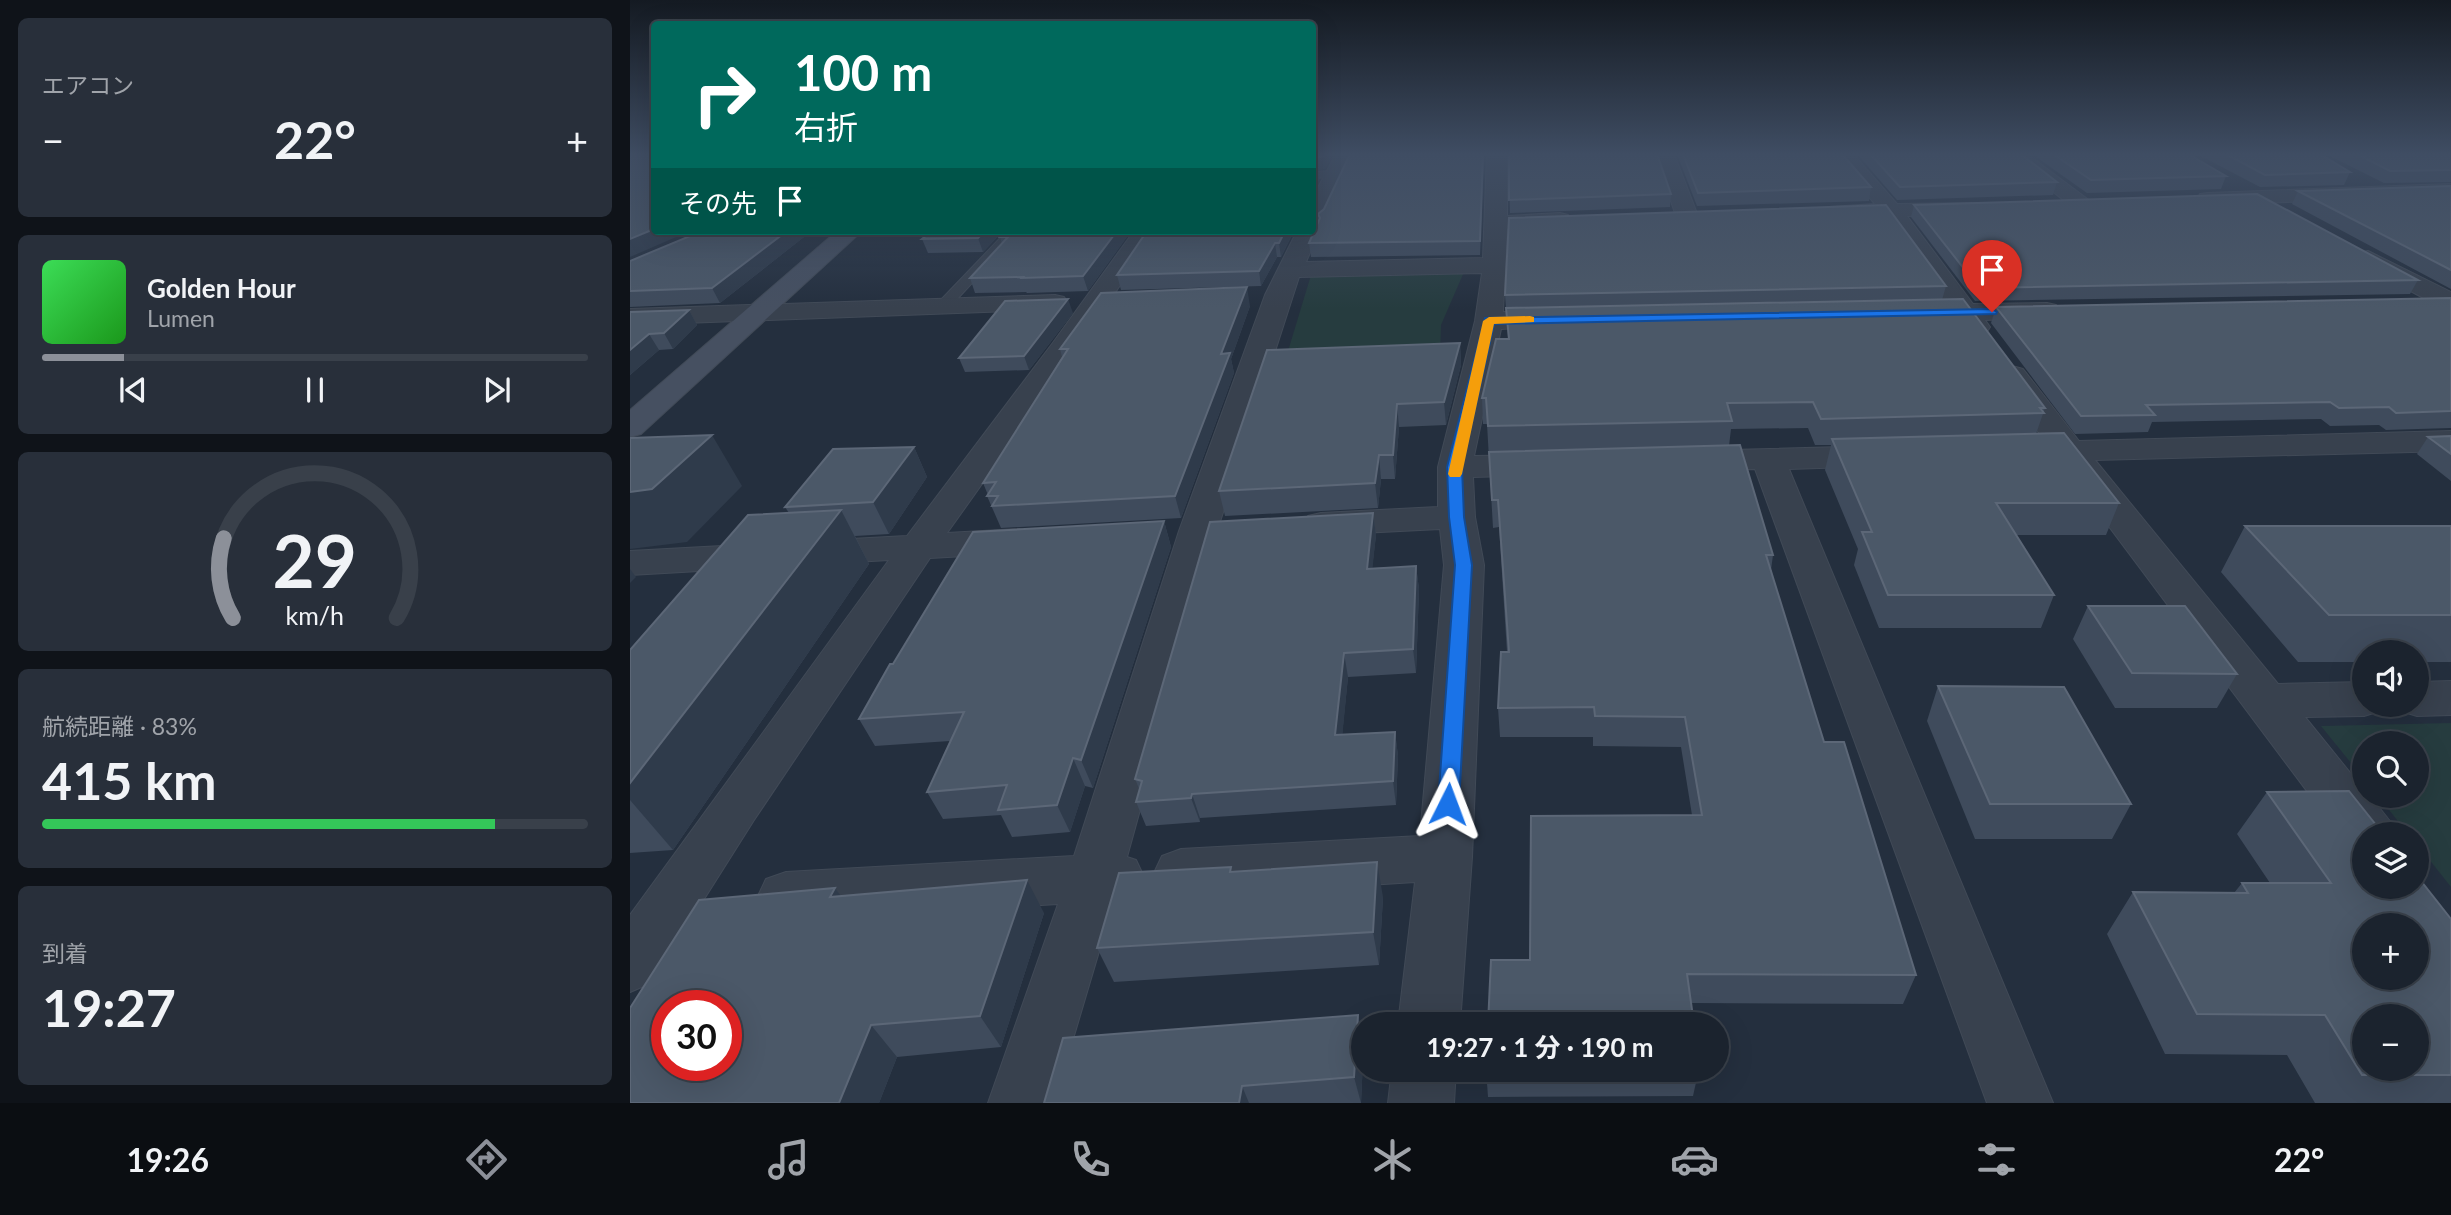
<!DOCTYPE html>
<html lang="ja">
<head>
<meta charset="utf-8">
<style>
  body { margin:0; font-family:Lato,"Noto Sans JP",sans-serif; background:#282f3a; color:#f1f3f6; height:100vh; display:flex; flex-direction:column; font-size:26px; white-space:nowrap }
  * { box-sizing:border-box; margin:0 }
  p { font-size:23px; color:#a0a4aa }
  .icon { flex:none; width:38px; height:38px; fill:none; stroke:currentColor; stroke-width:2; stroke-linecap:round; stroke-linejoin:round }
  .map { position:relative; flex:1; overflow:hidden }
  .side { display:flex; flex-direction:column; gap:18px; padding:18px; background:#0f1319; width:630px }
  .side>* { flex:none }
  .hud { position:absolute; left:21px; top:21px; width:665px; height:214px; border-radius:7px; box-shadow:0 7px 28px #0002,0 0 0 2px #39404a; background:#00695c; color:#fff; overflow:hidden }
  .controls { position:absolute; left:1722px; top:640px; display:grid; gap:14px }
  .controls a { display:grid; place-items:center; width:77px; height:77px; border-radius:50%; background:#1b232e; box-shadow:0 7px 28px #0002,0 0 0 2px #39404a; font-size:35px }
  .speed { position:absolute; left:21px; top:990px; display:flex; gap:14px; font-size:35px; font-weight:700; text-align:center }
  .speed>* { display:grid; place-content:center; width:91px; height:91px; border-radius:50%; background:#1b232e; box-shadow:0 7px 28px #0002,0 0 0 2px #39404a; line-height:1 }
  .speed .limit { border:10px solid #d22; background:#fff; color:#111 }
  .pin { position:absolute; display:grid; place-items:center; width:60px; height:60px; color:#fff; margin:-72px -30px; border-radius:50% 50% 50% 0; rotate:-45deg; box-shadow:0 0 7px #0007 }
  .pin .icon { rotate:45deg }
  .me { position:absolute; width:77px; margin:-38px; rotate:3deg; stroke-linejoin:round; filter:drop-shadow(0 0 5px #0008) }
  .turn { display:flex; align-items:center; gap:24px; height:147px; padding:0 28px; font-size:32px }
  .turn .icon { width:91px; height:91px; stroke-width:2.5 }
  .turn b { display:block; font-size:49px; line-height:60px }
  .then { display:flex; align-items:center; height:66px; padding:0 28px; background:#0003; gap:14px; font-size:26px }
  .big { font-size:52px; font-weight:700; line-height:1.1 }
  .side .tile { flex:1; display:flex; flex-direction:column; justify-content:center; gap:10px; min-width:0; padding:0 24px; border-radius:10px; background:#282f3a }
  .side .dial { align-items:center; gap:0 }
  .dial svg { height:182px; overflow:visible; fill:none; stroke:#39404a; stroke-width:7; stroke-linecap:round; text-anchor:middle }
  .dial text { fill:#f1f3f6; stroke:none }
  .song { display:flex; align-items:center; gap:21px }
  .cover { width:84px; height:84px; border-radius:10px; background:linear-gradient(135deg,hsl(130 70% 55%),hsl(120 70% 35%)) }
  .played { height:7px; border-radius:4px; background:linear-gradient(90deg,#8c9099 15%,#39404a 15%) }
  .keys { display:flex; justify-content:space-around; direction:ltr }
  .heat { display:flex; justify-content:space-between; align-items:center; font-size:38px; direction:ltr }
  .charge { height:10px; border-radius:5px; background:linear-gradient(90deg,#34c759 83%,#39404a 0) }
  .trip { position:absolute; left:721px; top:1012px; width:378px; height:70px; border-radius:35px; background:#1b232e; box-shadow:0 7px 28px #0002,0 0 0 2px #39404a; font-weight:700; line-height:70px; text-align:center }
  .tab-bar { display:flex; height:112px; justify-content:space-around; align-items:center; background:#0b0e12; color:#a0a4aa }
  .tab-bar .icon { width:49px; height:49px }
  .tab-bar .on { color:#8c9099 }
  .tab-bar b { font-size:32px; color:#f1f3f6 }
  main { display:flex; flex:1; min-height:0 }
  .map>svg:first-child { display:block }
</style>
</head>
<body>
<main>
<section class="side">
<div class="tile"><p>エアコン</p>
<div class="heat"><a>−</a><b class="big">22°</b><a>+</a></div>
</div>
<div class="tile">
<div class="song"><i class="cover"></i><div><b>Golden Hour</b><p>Lumen</p></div></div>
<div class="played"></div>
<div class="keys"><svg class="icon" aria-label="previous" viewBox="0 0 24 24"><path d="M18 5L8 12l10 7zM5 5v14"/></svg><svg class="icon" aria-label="pause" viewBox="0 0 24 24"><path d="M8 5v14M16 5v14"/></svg><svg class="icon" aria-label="next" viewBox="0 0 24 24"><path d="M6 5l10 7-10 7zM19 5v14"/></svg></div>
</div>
<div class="tile dial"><svg viewBox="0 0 100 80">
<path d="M14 69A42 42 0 1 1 86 69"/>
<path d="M14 69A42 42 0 0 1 10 34" stroke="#8c9099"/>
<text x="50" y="56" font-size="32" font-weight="700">29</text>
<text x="50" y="72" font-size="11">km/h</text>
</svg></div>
<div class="tile"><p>航続距離 · 83%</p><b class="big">415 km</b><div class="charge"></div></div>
<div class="tile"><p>到着</p><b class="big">19:27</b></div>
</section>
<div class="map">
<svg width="1821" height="1103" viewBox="0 0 1821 1103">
  <rect width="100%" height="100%" fill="#242f3e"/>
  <g fill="#263c3f">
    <polygon points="834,272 811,325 810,355 655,361 681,275"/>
    <polygon points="1821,723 1821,887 1787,844 1787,835 1779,835 1748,796 1787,796 1787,744 1734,744 1734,779 1691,726"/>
  </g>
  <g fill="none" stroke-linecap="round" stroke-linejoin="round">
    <g stroke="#414a57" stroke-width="2">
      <g id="lane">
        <polygon points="682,172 705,171 710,174 705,177 682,178"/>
        <polygon points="377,231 390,231 317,310 307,310 305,307 307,304"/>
      </g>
    </g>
    <g stroke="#414a57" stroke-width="2">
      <g id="street">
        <polygon points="706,154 725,154 693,221 686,227 689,231 676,262 853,258 857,154 877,154 877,216 930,213 938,215 941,220 938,225 930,227 877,229 873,312 930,311 940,313 944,319 940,325 871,329 844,456 913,455 925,458 930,465 925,472 913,475 843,477 845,517 854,565 842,857 830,1024 768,1024 785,882 551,897 532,890 524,873 532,856 551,849 790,836 814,565 810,529 691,535 678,532 672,524 678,516 691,513 808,507 808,467 845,321 852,273 669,277 587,531 497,857 506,860 514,877 506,894 484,901 424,1103 358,1103 428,904 156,920 136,913 128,896 136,879 156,872 444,856 549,531 635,295 667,231 682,231 682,199"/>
        <polygon points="1025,154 1044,154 1068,216 1065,221 1049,221 1046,216"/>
        <polygon points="1203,154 1223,154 1267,204 1344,203 1347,208 1344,213 1336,215 1277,216 1343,304 1417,303 1426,305 1430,311 1426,317 1355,320 1360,327 1356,333 1346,335 1336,333 1328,320 1283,319 1279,313 1283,307 1316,305 1255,217 1199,217 1196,212 1199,207 1245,204"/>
        <polygon points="1375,154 1397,154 1464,204 1461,209 1445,209"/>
        <polygon points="1821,184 1821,196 1578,205 1570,204 1567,199 1570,194 1578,193"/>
        <polygon points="504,231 526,231 443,356 317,533 389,529 402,533 408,541 402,549 389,553 300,558 124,820 21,983 0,992 0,915 259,560 0,575 0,551 277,536 422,344"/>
        <polygon points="1738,251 1821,292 1821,310 1812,308 1729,263 1726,258 1729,253"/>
        <polygon points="425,295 434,297 438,303 434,309 0,325 0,309"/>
        <polygon points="1382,366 1393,369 1449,441 1821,431 1821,451 1465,460 1648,684 1734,682 1734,705 1753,705 1750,711 1734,716 1675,717 1734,790 1734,796 1740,796 1759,820 1766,835 1734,835 1734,855 1721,850 1430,461 1397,462 1385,459 1380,452 1385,445 1415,441 1367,375 1371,369"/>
        <polygon points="1249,446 1261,449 1266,456 1261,463 1249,466 1159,469 1423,1103 1357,1103 1125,469 1061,471 1049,468 1044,461 1049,454 1061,451"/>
        <polygon points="1821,681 1821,715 1787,716 1771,711 1768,705 1787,705 1787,682"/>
        <polygon points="762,1069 826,1069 824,1103 758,1103"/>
      </g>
    </g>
    <g stroke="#414a57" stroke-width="2">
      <polygon id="secondary" points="207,231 232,231 11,434 0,437 0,410"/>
    </g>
    <use href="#lane" fill="#38414e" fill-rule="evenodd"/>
    <use href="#street" fill="#38414e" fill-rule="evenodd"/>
    <use href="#secondary" fill="#465061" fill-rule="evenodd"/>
  </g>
  <g fill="#3f4b5c">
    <polygon points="720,154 854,154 850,255 681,257 679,243 689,220 688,214 694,209"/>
    <polygon points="879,154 1041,194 1040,207 880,213"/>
    <polygon points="1047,154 1212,154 1241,187 1239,201 1067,206"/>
    <polygon points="1227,154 1391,154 1427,182 1423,195 1267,200"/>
    <polygon points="1402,154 1558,154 1596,176 1591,189 1457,193"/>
    <polygon points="1567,154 1690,154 1720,172 1714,185 1630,187"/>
    <polygon points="1696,154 1821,154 1821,182 1754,183"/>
    <polygon points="1821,186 1821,289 1662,204 1668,191"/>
    <polygon points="1284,205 1788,280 1780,294 1345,301 1281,217"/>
    <polygon points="72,231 203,231 202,232 179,233 90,303 0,307 0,261"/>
    <polygon points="373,231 353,252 298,253 292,239"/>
    <polygon points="376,231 501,231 458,291 397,293 396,292 345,293 340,278 372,244 370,237"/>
    <polygon points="517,231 664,231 651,257 647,257 631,286 491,290 487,275"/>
    <polygon points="1316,286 1312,300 1415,408 1406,434 1489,503 1476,535 1386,535 1424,595 1411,628 1249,628 1224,565 1228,549 1195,470 1201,445 1185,445 1178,428 1101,429 1099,446 1143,555 1141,570 1194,742 1286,975 1273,1004 1061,1003 900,960 1062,815 1051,747 963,746 963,737 870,737 868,708 877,652 869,527 863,528 857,424 853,424 852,398 878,339 875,295"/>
    <polygon points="1821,298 1821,428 1756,430 1749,425 1700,426 1691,419 1522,422 1518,432 1445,434 1361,323 1366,307"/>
    <polygon points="620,306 601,359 604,373 551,518 371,528 357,496 358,495 353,483 432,357 430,349"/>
    <polygon points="59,310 67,325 43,349 29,350 0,375 0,312"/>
    <polygon points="443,313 399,370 335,372 329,358"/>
    <polygon points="830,343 831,365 816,425 769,427 765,479 751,479 748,508 595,516 589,491"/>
    <polygon points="1821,436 1821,481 1787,454 1798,437"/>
    <polygon points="284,447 297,477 259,534 225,536 239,564 43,850 0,853 0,650 159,513 155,507"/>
    <polygon points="743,513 746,535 742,568 786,566 789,589 786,673 718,677 712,735 765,732 768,756 766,805 570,818 570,822 516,826 506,802 510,791 505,779"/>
    <polygon points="534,521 541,547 463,788 455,786 440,832 382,837 371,815 313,819 297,792 320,741 245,746 229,719 263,664"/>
    <polygon points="1615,526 1821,526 1821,662 1787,662 1787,653 1734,653 1734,662 1668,662 1591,572"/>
    <polygon points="1458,606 1607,674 1587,708 1485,708 1443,639"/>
    <polygon points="1308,686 1501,804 1482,839 1345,839 1297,721"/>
    <polygon points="1637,792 1821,919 1821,1103 1685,1103 1657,1055 1535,1054 1477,934 1503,892 1604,893 1612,883 1640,883 1607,834"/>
    <polygon points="205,888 210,896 414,913 371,1047 267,1057 249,1103"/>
    <polygon points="753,897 749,965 484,982 467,948"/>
    <polygon points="733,1060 731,1103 414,1103"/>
    <polygon points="856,1069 1069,1069 1063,1096 858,1097"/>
  </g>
  <g fill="#2f3b4b">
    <polygon points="695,154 704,154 695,169 688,170 689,180 682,193 682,159"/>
    <polygon points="853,154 854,154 850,255 850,241"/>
    <polygon points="24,229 24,231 60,231 0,257 0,239"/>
    <polygon points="157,231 178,231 179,233 90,303 82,288"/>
    <polygon points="355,231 373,231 353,252 348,238"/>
    <polygon points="487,231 501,231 458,291 453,276"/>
    <polygon points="655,231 664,231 651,257 649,243"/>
    <polygon points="645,243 647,257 631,286 629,271"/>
    <polygon points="617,287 620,306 601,359 604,373 551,518 545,496 591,354"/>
    <polygon points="438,299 443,313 399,370 394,356"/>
    <polygon points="59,310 67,325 43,349 34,333"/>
    <polygon points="19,334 29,350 0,375 0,350"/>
    <polygon points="830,343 831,365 816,425 814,402"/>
    <polygon points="767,404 769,427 765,479 763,455"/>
    <polygon points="82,435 112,486 57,542 0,549 0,492"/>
    <polygon points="284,447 297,477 259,534 243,502"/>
    <polygon points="749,455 751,479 748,508 745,483"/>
    <polygon points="211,510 239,564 43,850 0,800 0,783"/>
    <polygon points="743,513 746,535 740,592 737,569"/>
    <polygon points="534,521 541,547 463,788 451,760"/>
    <polygon points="786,566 789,589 786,673 783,649"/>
    <polygon points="0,569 6,577 0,583"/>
    <polygon points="714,653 718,677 710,760 705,735"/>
    <polygon points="765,732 768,756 766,805 763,781"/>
    <polygon points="443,758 455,786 440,832 427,805"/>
    <polygon points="562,794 570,818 570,822 561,798"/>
    <polygon points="747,862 753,897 749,965 743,932"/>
    <polygon points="397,880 414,913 371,1047 350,1016"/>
    <polygon points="205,888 229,921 200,897"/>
    <polygon points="728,1015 733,1038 733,1060 731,1103 724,1077"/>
    <polygon points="241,1025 267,1057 249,1103 209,1103"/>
    <polygon points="612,1086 619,1103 609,1103"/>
  </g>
  <g fill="#4b5868" stroke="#5c6777" stroke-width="2" fill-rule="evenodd">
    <polygon points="0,154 24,154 24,229 0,239"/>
    <polygon points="682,154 695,154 694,156 682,159"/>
    <polygon points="720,154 853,154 850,241 679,243 690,218 688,214 694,209"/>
    <polygon points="879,154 1027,154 1041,194 879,200"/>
    <polygon points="1053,154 1212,154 1241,187 1068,193"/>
    <polygon points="1240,154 1391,154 1427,182 1270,187"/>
    <polygon points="1423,154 1558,154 1596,176 1461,180"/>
    <polygon points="1596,154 1690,154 1720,172 1635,175"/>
    <polygon points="1727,154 1821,154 1821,170 1760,171"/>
    <polygon points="682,167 687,168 682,177"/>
    <polygon points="1821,186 1821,270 1668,191"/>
    <polygon points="1627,194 1788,280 1349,288 1284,205"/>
    <polygon points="1256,205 1316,286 875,295 879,218"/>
    <polygon points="72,231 157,231 82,288 0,291 0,261"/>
    <polygon points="302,231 355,231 348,238 292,239"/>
    <polygon points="376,231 487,231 453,276 392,278 393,277 340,278 378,237 370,237"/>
    <polygon points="517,231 655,231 649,243 645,243 629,271 487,275"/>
    <polygon points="617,287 591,354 600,353 545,496 362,506 368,496 357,496 366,482 353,483 438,349 430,349 471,293"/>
    <polygon points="1821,298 1821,411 1766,413 1759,407 1709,408 1700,402 1516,405 1525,415 1451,416 1366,307"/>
    <polygon points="438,299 394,356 329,358 375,301"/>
    <polygon points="1333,299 1415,408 1410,408 1414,413 1191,419 1183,402 1097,403 1102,421 858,426 856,398 852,398 866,339 879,339 876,308"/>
    <polygon points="59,310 34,333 19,334 0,350 0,312"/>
    <polygon points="830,343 814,402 767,404 763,455 749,455 745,483 589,491 637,350"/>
    <polygon points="1434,433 1489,503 1366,503 1424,595 1258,595 1232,532 1242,532 1202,439"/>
    <polygon points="82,435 22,489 0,492 0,438"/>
    <polygon points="1821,436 1821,454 1798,437"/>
    <polygon points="1110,445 1143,555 1136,555 1194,742 1214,742 1286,975 1057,974 1064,1024 858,1024 861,960 900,960 901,816 1072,815 1055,717 965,716 964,707 868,708 871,652 879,652 868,500 862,500 859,452"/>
    <polygon points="284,447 243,502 155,507 203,449"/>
    <polygon points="211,510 0,783 0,650 118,515"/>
    <polygon points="743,513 737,569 786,566 783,649 714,653 705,735 765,732 763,781 562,794 561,798 506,802 512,781 505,779 580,522"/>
    <polygon points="534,521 451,760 443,758 427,805 368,810 377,785 297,792 334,712 229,719 260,664 263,664 343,532"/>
    <polygon points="1615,526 1821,526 1821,615 1699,615"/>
    <polygon points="1458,606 1555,606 1607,674 1502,673"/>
    <polygon points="1308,686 1434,687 1501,804 1360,804"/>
    <path d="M1719,791l35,44h-20v52h53v-11l34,43v156h-89l-37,-60 -128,-1 -64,-122 115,1 -6,-10h89l-64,-91zM1734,926h53v52h-53zM1734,1017h53v52h-53z"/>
    <polygon points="747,862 743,932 467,948 489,873 601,867 600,872"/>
    <path d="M397,880l-47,136 -109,9 -32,78h-209v-95l69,-108 136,-12 -5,9zM37,1006h59v60h-59z"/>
    <polygon points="728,1015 724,1077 612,1086 609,1103 414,1103 433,1038"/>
  </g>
  <linearGradient id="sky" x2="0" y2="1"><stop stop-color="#141a22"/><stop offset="0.5" stop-color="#3f4d63"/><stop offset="1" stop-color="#3f4d63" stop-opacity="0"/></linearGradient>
  <rect width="1821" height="309" fill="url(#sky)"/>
  <polygon fill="#1a73e8" stroke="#114b97" stroke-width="2" points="1362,309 1367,312 1366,314 864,324 832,467 834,517 842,565 829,804 826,810 818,813 811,810 808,804 825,565 819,517 817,467 855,318"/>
  <polygon fill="#f59e0b" points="900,316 904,317 904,322 864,324 832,474 830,477 820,477 818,474 853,321 859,317"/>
</svg>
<div class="controls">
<a><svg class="icon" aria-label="sound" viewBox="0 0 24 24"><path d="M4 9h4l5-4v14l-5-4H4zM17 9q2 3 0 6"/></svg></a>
<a><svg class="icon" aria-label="search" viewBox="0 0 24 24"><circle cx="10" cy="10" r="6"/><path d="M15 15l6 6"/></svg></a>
<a><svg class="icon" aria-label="layers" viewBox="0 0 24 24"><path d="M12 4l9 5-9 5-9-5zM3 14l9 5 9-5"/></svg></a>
<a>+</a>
<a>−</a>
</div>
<div class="speed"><div class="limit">30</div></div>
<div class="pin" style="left:1362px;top:312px;background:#d93025"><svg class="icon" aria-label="arrive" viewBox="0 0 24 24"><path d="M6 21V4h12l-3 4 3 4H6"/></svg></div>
<svg class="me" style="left:818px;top:804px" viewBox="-20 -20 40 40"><path d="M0-17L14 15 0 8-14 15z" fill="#1a73e8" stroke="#fff" stroke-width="4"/></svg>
<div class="trip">19:27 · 1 分 · 190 m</div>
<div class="hud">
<div class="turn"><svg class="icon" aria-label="right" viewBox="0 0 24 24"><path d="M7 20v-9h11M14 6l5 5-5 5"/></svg><div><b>100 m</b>右折</div></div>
<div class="then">その先<svg class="icon" aria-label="arrive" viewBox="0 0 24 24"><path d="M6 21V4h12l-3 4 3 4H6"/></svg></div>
</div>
</div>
</main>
<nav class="tab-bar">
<b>19:26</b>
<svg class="icon on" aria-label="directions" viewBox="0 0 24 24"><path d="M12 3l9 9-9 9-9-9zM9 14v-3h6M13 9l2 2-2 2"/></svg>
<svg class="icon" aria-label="music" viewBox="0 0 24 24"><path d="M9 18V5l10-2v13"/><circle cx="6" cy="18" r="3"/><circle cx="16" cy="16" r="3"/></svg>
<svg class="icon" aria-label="phone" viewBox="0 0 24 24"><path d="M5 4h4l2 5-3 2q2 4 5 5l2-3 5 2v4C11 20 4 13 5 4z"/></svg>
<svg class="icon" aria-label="climate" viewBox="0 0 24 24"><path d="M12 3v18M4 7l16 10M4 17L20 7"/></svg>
<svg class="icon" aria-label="car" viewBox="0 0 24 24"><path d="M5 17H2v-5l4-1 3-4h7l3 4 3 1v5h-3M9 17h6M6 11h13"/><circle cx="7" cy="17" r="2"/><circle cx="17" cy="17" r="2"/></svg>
<svg class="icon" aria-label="filters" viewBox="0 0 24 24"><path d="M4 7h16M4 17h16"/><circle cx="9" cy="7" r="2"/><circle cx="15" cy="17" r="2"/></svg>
<b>22°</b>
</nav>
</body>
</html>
